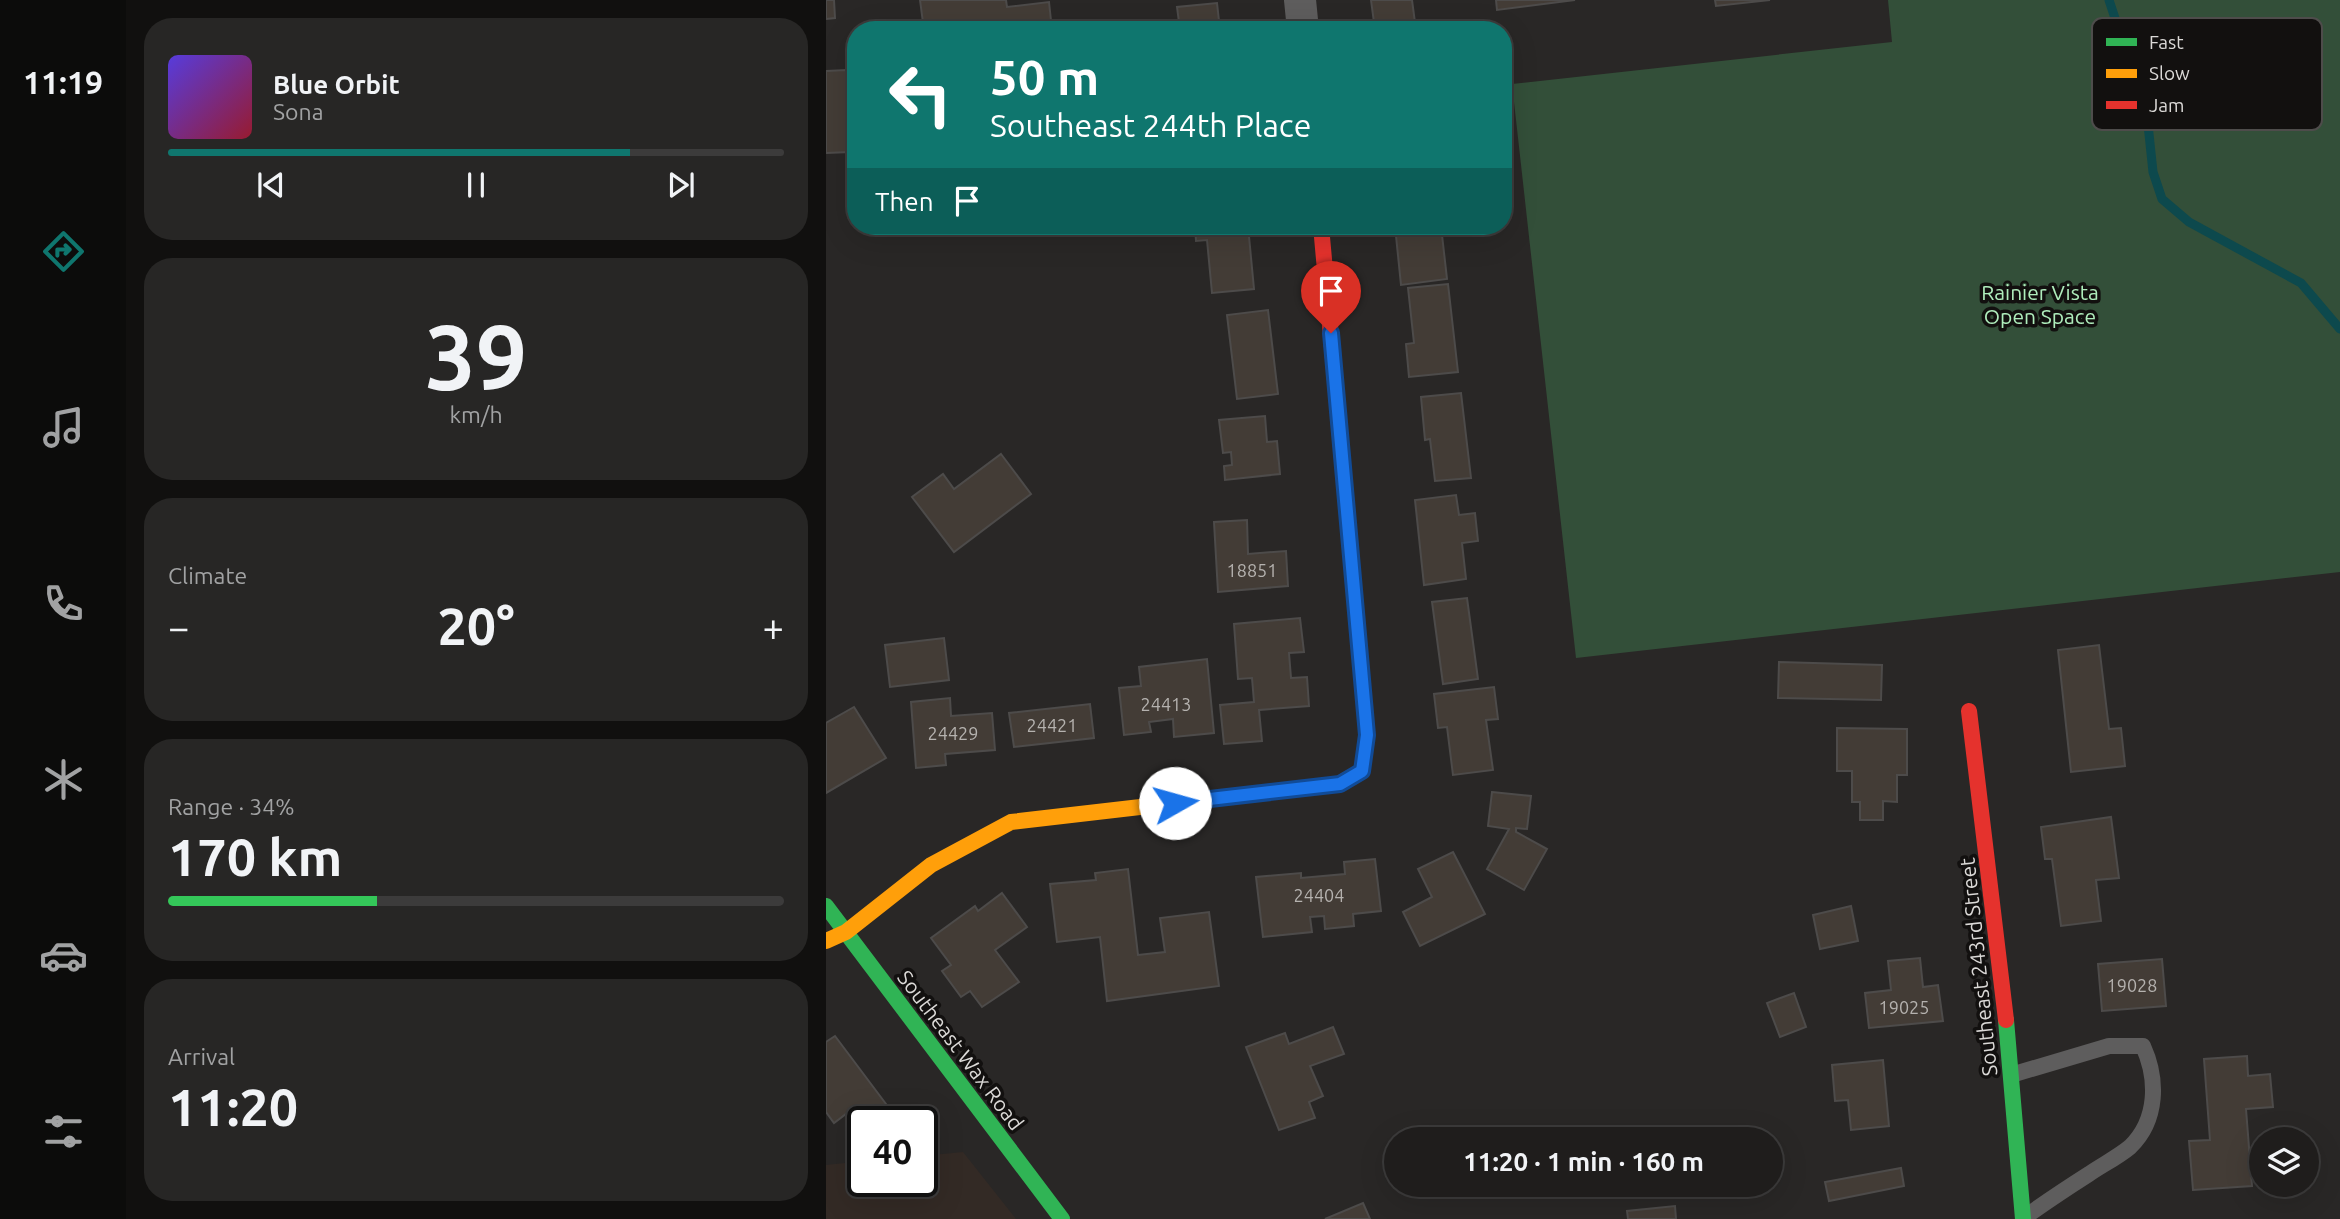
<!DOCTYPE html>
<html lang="en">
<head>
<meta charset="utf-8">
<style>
  body { margin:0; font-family:Ubuntu,sans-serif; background:#272625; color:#f1f3f6; height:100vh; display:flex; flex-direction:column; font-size:26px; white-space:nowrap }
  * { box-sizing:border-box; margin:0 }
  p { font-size:23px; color:#a1a2a3 }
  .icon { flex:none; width:38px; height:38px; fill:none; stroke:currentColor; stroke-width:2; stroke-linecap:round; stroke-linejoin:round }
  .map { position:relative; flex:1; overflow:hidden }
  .panel { display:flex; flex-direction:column; gap:18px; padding:18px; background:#11100f; width:700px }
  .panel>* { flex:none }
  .top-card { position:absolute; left:21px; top:21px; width:665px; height:214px; border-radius:28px; box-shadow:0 7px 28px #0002,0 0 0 2px #3c3b3b; background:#0f766e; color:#fff; overflow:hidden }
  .controls { position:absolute; left:1423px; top:1127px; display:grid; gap:14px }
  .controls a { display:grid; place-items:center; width:70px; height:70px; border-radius:50%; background:#1f1d1c; box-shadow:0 7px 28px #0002,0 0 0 2px #3c3b3b; font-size:35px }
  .speed { position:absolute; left:21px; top:1106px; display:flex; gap:14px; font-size:35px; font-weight:700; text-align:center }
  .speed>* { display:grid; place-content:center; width:91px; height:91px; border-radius:50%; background:#1f1d1c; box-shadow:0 7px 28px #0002,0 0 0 2px #3c3b3b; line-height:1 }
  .speed .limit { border:4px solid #111; border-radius:10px; background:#fff; color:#111 }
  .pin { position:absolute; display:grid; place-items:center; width:60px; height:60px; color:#fff; margin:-72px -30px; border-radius:50% 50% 50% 0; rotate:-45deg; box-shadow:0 0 7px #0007 }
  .pin .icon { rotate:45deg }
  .me { position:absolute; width:77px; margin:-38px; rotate:83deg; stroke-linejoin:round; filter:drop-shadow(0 0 5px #0008) }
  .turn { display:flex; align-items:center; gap:24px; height:147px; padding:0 28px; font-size:32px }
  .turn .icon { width:91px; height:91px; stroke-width:2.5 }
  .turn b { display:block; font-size:49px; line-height:60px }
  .then { display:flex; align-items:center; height:66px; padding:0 28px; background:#0003; gap:14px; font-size:26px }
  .big { font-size:52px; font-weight:700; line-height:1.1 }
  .panel .card { flex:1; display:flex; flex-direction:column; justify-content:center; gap:10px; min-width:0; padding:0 24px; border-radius:28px; background:#272625 }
  .panel .dial { align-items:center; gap:0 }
  .dial b { font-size:91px; line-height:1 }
  .song { display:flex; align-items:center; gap:21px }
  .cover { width:84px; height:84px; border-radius:10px; background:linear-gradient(135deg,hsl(250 70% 55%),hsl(350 70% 35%)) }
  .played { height:7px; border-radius:4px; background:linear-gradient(90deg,#0f766e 75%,#3c3b3b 75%) }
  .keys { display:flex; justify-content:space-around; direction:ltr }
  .heat { display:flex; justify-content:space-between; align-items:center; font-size:38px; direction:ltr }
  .charge { height:10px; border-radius:5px; background:linear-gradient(90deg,#34c759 34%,#3c3b3b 0) }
  .trip { position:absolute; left:558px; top:1127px; width:399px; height:70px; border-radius:35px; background:#1f1d1c; box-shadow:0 7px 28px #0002,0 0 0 2px #3c3b3b; font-weight:700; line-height:70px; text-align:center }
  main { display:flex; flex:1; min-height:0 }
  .menu { display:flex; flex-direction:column; width:126px; justify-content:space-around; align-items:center; background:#0c0c0b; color:#a1a2a3 }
  .menu .icon { width:49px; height:49px }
  .menu .active { color:#0f766e }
  .menu b { font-size:32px; color:#f1f3f6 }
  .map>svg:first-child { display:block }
</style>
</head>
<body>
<main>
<nav class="menu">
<b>11:19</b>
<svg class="icon active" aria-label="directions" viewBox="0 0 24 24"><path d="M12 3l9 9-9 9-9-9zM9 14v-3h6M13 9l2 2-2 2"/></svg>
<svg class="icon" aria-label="music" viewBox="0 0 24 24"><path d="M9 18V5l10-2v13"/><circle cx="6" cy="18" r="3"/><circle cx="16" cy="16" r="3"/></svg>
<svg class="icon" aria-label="phone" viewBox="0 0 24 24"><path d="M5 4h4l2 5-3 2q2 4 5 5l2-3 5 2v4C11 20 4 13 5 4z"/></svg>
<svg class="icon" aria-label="climate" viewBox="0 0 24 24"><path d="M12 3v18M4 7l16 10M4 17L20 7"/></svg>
<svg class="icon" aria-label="car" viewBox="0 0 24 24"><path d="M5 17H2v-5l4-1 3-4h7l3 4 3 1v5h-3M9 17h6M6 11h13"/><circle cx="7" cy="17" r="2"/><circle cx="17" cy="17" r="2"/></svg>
<svg class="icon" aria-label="filters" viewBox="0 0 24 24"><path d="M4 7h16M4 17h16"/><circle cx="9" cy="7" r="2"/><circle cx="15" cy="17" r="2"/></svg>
</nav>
<section class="panel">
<div class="card">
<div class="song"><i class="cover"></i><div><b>Blue Orbit</b><p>Sona</p></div></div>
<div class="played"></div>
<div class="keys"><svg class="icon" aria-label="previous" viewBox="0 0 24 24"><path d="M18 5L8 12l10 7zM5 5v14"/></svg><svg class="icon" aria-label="pause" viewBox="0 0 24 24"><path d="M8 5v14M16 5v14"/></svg><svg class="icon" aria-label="next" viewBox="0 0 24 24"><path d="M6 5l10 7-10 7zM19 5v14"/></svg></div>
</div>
<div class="card dial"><b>39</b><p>km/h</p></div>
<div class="card"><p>Climate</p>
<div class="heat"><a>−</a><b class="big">20°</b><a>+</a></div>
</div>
<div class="card"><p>Range · 34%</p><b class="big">170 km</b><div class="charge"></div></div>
<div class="card"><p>Arrival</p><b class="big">11:20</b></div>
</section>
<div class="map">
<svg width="1514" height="1219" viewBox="0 0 1514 1219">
  <rect width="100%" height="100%" fill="#292726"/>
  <polygon fill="#332a25" points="137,1152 190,1219 0,1219 0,1165 37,1161 37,1181 96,1181 96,1156"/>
  <polygon fill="#334f39" points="1062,0 1514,0 1514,572 750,658 686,84 1066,42"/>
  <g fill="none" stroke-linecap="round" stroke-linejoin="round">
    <polyline stroke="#0d494d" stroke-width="9" points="1283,0 1321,115 1327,172 1336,199 1363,222 1475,283 1514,329"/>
  </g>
  <g fill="#433c36" stroke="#4d4b4a" stroke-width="2">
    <polygon points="0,0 8,0 9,18 0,19"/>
    <polygon points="94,0 180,0 181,7 223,2 226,30 98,30"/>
    <polygon points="545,0 586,0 590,30 549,30"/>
    <polygon points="670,0 749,0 671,10"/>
    <polygon points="889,0 944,0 890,6"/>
    <polygon points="391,3 394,30 354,30 351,7"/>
    <polygon points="20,70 24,152 0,153 0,71"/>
    <polygon points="369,226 422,226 428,289 386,293 381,240 370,241"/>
    <polygon points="569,226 615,226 621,279 575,285"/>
    <polygon points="622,284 632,372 583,377 580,344 588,343 582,288"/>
    <polygon points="442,310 452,394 411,399 401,315"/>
    <polygon points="635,393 645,478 609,481 604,439 599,440 595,397"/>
    <polygon points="439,416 441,442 451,441 454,474 399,480 398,466 406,465 405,452 397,453 393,420"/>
    <polygon points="175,454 205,494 128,552 86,497 117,474 128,489"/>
    <polygon points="630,495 633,515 649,513 652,541 636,543 640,579 598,585 589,500"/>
    <polygon points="421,520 422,554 460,551 462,586 392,592 388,522"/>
    <polygon points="641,598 652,679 617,684 606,602"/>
    <polygon points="474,618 478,652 463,653 465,678 481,677 483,706 433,710 436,741 398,744 394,705 428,702 426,678 412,679 408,624"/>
    <polygon points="118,638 123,680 64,687 59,645"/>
    <polygon points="1273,645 1283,729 1295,728 1299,766 1245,772 1232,650"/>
    <polygon points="381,659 388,733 348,737 347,719 323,722 325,732 298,735 293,688 315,686 313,667"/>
    <polygon points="953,662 1056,665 1055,700 952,698"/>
    <polygon points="668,687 672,719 660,720 667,770 627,775 621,727 612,728 608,694"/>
    <polygon points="124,698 125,716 166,713 169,750 119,754 120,765 90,768 85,702"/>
    <polygon points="264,704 268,738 188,747 183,713"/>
    <polygon points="28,707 60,758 0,793 0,723"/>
    <polygon points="1011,728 1081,729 1081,775 1071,775 1071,802 1057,801 1057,820 1034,820 1034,802 1026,802 1026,771 1011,771"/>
    <polygon points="666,792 705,796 701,829 690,828 690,832 721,849 698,890 661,869 683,829 662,826"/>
    <polygon points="1285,817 1293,878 1270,880 1275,921 1235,926 1226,859 1219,859 1215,827"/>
    <polygon points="627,852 659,914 594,946 577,912 606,897 592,869"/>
    <polygon points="549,859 555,911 527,914 528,926 499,929 498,916 484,917 486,932 437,937 430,877 475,873 475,878 519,874 518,862"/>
    <polygon points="302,869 312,955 339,952 334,918 383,912 393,986 281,1001 274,937 231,942 224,884 270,880 269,873"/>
    <polygon points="176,893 201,927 169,950 193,982 156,1007 144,991 135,997 116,971 125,965 105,938 149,906 152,911"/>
    <polygon points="1025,906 1032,941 994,949 987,915"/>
    <polygon points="1094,958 1097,987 1112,985 1117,1021 1043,1028 1039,993 1065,990 1062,961"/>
    <polygon points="1336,959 1340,1006 1276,1011 1272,964"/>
    <polygon points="968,993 980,1027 954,1037 941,1003"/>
    <polygon points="507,1027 518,1054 484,1066 497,1096 483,1102 489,1118 453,1130 420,1047 459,1033 463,1044"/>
    <polygon points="9,1036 72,1120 69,1122 37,1122 37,1135 20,1114 8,1123 0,1112 0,1042"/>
    <polygon points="1421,1056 1422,1076 1444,1074 1447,1107 1420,1109 1426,1186 1367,1190 1363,1141 1384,1140 1378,1059"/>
    <polygon points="1057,1060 1063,1126 1025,1130 1022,1100 1009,1101 1006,1065"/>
    <polygon points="1075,1168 1078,1186 1003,1201 999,1182"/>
    <polygon points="537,1203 544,1219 499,1219"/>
    <polygon points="849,1206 850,1219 802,1219 801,1211"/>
  </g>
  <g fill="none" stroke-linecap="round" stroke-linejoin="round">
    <path stroke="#5e5d5d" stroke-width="16" d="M1185,1075l98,-29h34c15,33 15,74 -13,101 -12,10 -28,18 -41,27 -22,14 -43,28 -64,43"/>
    <polyline stroke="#5e5d5d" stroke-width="32" points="474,0 477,30"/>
    <g stroke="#30b455" stroke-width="16">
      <polyline points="0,906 236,1219"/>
      <polyline points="1180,1020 1197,1219"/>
    </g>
    <polyline stroke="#ff9f0a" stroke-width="16" points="0,941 20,932 105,865 185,822 513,784"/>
    <g stroke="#e5322d" stroke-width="16">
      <polyline points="495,226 541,735 536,771 513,784"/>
      <polyline points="1143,711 1180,1020"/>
    </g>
  </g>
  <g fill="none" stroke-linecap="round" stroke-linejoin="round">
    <g stroke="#114b97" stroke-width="18">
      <polyline id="route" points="349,803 514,784 536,771 541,735 505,333"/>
    </g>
    <use href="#route" stroke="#1a73e8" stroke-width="12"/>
  </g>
  <g text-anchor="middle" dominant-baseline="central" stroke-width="7" stroke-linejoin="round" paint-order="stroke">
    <g font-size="18" fill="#b5b2af">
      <text x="426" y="570">18851</text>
      <text x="340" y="704">24413</text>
      <text x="226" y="725">24421</text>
      <text x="127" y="733">24429</text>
      <text x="493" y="895">24404</text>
      <text x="1306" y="985">19028</text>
      <text x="1078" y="1007">19025</text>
    </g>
    <g font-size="21" fill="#afedbc" stroke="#12100f">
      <text x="1214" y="292">Rainier Vista<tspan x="1214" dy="24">Open Space</tspan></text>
    </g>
    <g font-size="21" fill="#dbd9d7" stroke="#12100f">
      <text transform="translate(1152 967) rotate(-96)">Southeast 243rd Street</text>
      <text transform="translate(135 1050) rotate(53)">Southeast Wax Road</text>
    </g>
  </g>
  <rect x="1266" y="18" width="230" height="112" rx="10" fill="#12100f" stroke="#4e4c4b" stroke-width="2"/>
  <rect x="1280" y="38" width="31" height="8" fill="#30b455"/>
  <rect x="1280" y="69" width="31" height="9" fill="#ff9f0a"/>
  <rect x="1280" y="101" width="31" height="8" fill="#e5322d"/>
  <g font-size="19" fill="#dbd9d7">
    <text x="1323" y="49">Fast</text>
    <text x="1323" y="80">Slow</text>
    <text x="1323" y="112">Jam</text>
  </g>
</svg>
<div class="controls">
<a><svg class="icon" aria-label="layers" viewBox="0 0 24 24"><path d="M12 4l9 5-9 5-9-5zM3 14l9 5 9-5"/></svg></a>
</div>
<div class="speed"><div class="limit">40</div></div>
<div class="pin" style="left:505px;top:333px;background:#d93025"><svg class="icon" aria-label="arrive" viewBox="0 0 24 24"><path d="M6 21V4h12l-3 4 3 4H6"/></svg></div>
<svg class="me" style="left:349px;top:803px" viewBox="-20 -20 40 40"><circle r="19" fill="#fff"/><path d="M0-13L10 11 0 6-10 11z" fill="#1a73e8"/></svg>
<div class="trip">11:20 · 1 min · 160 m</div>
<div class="top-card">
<div class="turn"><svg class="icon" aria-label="left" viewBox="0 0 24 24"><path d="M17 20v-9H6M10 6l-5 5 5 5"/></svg><div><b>50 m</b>Southeast 244th Place</div></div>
<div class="then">Then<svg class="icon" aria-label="arrive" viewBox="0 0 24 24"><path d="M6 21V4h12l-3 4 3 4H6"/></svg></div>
</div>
</div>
</main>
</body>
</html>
